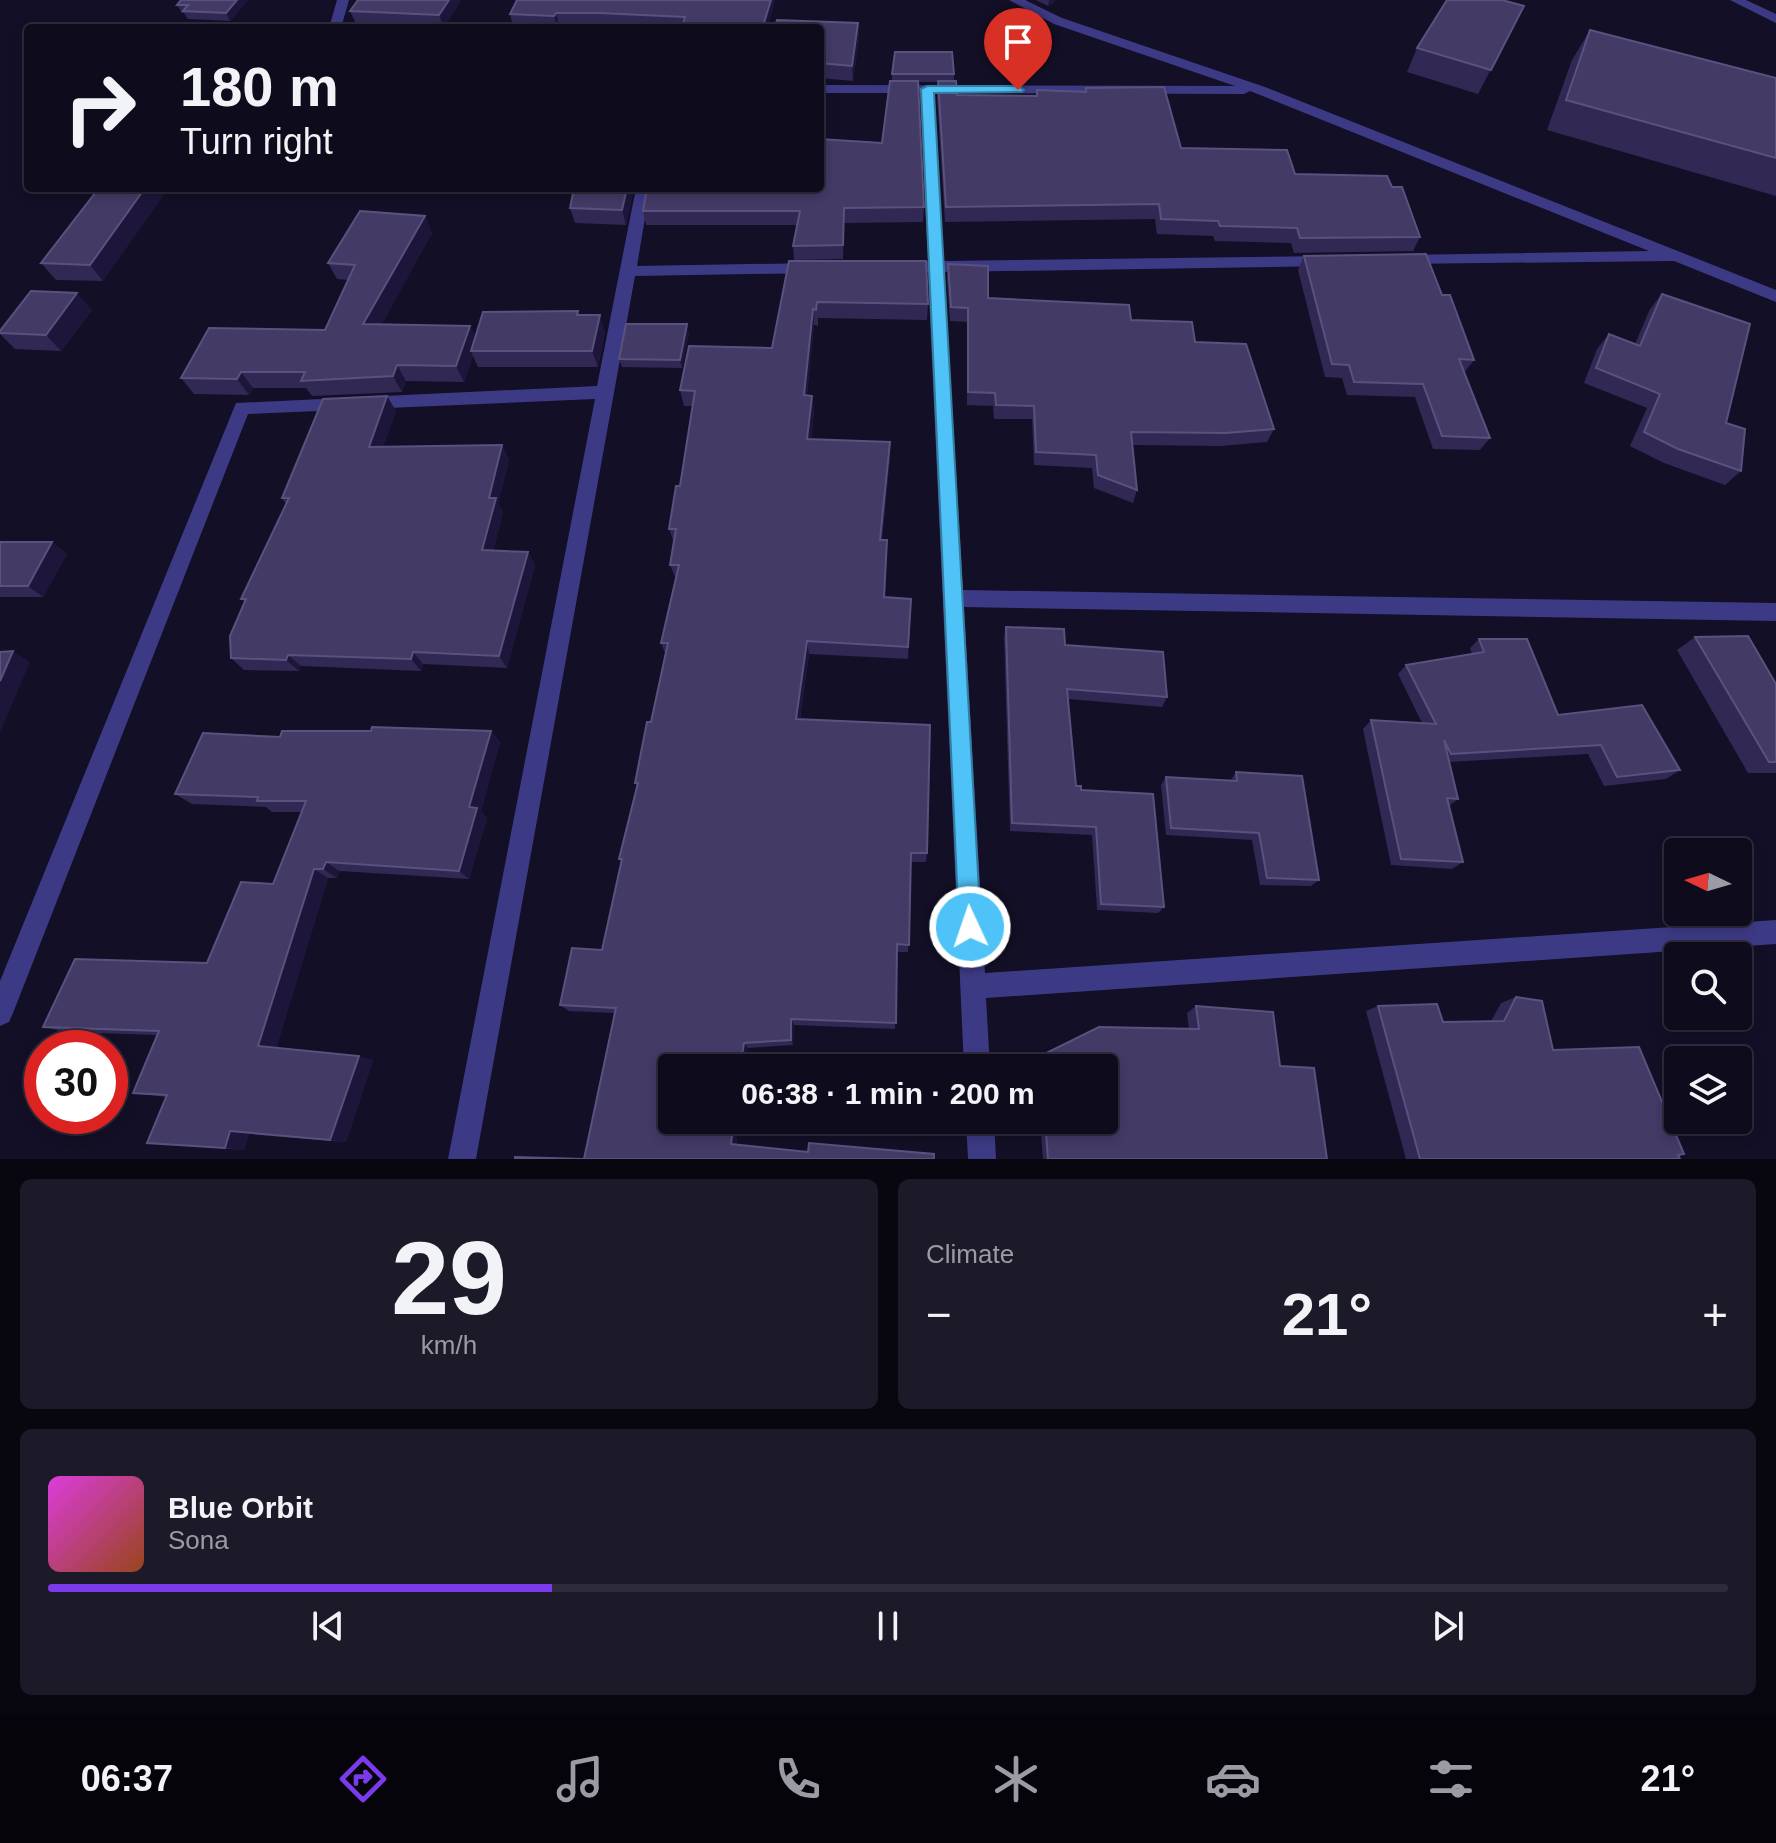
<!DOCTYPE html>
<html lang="en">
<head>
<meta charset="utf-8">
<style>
  body { margin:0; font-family:Arial,sans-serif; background:#1c1929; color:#f1f3f6; height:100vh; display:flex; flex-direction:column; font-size:30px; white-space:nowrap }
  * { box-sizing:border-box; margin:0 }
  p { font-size:26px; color:#9b9ba3 }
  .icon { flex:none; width:44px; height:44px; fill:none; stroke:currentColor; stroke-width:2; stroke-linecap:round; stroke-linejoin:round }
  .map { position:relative; height:1159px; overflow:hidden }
  .sheet { display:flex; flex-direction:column; gap:20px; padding:20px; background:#08060f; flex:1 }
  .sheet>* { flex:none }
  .banner { position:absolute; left:24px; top:24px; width:800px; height:168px; border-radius:8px; box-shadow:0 4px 12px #0003,0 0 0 2px #2e2b3b; background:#0e0b1c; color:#f1f3f6; overflow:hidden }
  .needle { width:52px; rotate:275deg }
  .controls { position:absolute; left:1664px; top:838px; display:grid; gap:16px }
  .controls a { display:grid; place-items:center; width:88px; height:88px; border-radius:8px; background:#0e0b1c; box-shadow:0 4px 12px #0003,0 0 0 2px #2e2b3b; font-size:40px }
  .speed { position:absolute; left:24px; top:1030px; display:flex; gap:16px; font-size:40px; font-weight:700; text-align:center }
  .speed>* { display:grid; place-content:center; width:104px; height:104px; border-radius:50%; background:#0e0b1c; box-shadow:0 4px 12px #0003,0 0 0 2px #2e2b3b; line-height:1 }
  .speed .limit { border:12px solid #d22; background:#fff; color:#111 }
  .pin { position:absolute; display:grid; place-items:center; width:68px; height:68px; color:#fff; margin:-82px -34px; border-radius:50% 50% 50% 0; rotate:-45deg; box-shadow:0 0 8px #0007 }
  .pin .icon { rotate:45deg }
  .me { position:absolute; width:88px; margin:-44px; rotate:357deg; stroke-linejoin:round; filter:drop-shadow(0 0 6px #0008) }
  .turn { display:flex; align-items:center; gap:28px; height:168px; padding:0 24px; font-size:36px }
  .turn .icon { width:104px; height:104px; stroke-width:2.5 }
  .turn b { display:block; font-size:56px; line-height:68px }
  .big { font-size:60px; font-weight:800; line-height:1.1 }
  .sheet .widget { flex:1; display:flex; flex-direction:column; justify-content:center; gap:12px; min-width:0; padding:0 28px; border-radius:12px; background:#1c1929 }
  .sheet .dial { align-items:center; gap:0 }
  .dial b { font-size:104px; line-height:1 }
  .song { display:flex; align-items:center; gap:24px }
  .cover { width:96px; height:96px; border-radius:12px; background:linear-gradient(135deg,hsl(300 70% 55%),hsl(20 70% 35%)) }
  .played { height:8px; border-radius:4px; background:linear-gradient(90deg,#7c3aed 30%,#2e2b3b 30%) }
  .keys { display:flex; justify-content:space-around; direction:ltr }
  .heat { display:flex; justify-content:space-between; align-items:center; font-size:44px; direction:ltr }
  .sheet .tiles { flex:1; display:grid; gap:20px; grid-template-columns:1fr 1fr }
  .widget:last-child { grid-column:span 2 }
  .trip { position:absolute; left:658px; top:1054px; width:460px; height:80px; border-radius:8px; background:#0e0b1c; box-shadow:0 4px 12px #0003,0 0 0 2px #2e2b3b; font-weight:800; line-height:80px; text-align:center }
  .tab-bar { display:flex; height:128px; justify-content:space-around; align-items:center; background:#06040b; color:#9b9ba3 }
  .tab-bar .icon { width:56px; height:56px }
  .tab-bar .selected { color:#7c3aed }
  .tab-bar b { font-size:36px; color:#f1f3f6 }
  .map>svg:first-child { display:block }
</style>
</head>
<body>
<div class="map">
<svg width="1776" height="1159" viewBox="0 0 1776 1159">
  <rect width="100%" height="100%" fill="#130f26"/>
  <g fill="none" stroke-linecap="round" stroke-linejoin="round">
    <g fill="#3d3a85" fill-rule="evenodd">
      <polygon points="337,0 349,0 341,28 329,28"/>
      <polygon points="1009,0 1025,0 1062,18 1265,87 1776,290 1776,302 1674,261 1398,264 1396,260 1404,255 1649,251 1250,91 1244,94 934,93 944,261 1328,256 1336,261 1328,266 944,272 963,590 1776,603 1776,621 964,607 985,973 1776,920 1776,944 986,998 990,1068 964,1068 928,272 900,272 892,267 900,262 928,261 920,93 820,93 820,85 1235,86 1054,24"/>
      <polygon points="1730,0 1746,0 1776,14 1776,23"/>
      <polygon points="636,188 650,188 637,266 816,263 824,268 816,273 635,276 476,1159 448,1159 595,399 248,414 13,1013 9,1022 0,1026 0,981 236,403 597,386"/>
      <polygon points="966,1120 994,1120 996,1159 968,1159"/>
    </g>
  </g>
  <g fill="#312854">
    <polygon points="248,0 230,21 188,19 184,13 182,13 177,5"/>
    <polygon points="461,0 444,28 356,24 350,11"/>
    <polygon points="775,0 767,28 680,28 601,24 559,24 557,28 513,26 510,14"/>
    <polygon points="1036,0 1056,0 1048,6"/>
    <polygon points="1524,6 1478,94 1407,72 1417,48"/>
    <polygon points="858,23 859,38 853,81 820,78 820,28"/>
    <polygon points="1590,30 1776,78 1776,196 1547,130 1572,60"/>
    <polygon points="892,74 954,74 954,81 957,95 1037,96 1037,90 1085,92 1086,88 1181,148 1295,174 1392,187 1420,237 1413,251 1294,253 1291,243 1215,241 1213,236 1157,234 1155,219 945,222 937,96 938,82 918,82 924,207 923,222 844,223 843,259 794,260 793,246 797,225 646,225 643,211 882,143 892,81"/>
    <polygon points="99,188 103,281 56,280 41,263"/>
    <polygon points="634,188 626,225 575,223 570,208"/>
    <polygon points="425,216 432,233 381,325 470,326 475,337 578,311 579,315 605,332 598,367 478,367 473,356 464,382 406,381 402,392 312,396 306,388 253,388 249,395 194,394 181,378 325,330 348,280 337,279 328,263"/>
    <polygon points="1304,256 1474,360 1464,373 1490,438 1480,450 1433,449 1415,397 1347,395 1342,378 1325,377 1298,270"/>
    <polygon points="789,261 928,304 927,320 818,318 818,326 814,325 807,395 812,396 814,411 811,439 890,457 882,540 887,540 885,597 911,599 908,659 809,654 800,719 927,853 926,862 910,862 908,952 897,952 895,1029 794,1025 793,1045 748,1048 672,1120 739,1120 736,1145 808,1152 934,1154 584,1159 614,1013 569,1011 560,1005 602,950 621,862 619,859 637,786 635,783 651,722 665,653 661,643 676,579 670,565 674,543 669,529 680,486 693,406 684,406 680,390 772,348"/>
    <polygon points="948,264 988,298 1131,320 1195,342 1274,429 1267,442 1220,446 1133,445 1137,490 1133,503 1094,488 1092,468 1034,465 1032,419 994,419 993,406 967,405 967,322 950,321 947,278"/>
    <polygon points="1662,294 1726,423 1741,471 1725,485 1664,463 1630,446 1647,408 1584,383 1597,349 1609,334 1635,344 1650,309"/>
    <polygon points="92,310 61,351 15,349 0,334 0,331"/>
    <polygon points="689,333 682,368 622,367 619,359"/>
    <polygon points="396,411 383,447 502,445 509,460 498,503 503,512 493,551 528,552 535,565 507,668 423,664 421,671 301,666 299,671 244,670 231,658 245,602 241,599 286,504 282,498"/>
    <polygon points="0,542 52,542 67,554 43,597 0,597"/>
    <polygon points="1006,627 1065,645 1167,697 1162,707 1068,699 1076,786 1081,790 1164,907 1158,913 1097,910 1092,835 1010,831 1004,637"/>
    <polygon points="1695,637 1776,684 1776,773 1748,773 1677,650"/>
    <polygon points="1479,639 1558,715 1680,770 1666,779 1604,786 1588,754 1449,762 1458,799 1449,806 1463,862 1452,869 1391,865 1363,729 1371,720 1422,723 1398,674 1406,665 1472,654 1470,648"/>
    <polygon points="491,731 500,742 481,811 487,818 469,879 339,871 337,878 328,878 276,1048 373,1060 346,1142 249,1134 244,1150 147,1143 166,1097 133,1093 157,1035 66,1032 43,1027 207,963 273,884 302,812 272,812 266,807 192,804 175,794 280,737"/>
    <polygon points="1236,772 1319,880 1311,886 1260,885 1252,840 1166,835 1161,785 1166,777 1230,781"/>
    <polygon points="1516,997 1553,1050 1679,1155 1680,1159 1406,1159 1366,1011 1378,1006 1443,1022 1491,1021 1501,1003"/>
    <polygon points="1196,1006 1280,1066 1327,1159 1043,1159 1040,1120 1104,1120 1104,1068 1036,1068 1035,1061 1040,1056 1189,1029 1187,1013"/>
  </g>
  <g fill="#1d163a">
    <polygon points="237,0 248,0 230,21 226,13"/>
    <polygon points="449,0 461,0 444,28 439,15"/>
    <polygon points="771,0 775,0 767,28 763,28"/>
    <polygon points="1049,0 1056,0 1048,6"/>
    <polygon points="556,13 559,24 557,28 554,16"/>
    <polygon points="858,23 859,38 853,81 852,66"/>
    <polygon points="145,188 169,188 103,281 90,265"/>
    <polygon points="627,188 634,188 626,225 622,210"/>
    <polygon points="425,216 432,233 373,341 363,324"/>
    <polygon points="77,293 92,310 61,351 46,335"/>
    <polygon points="813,309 814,325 805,411 804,395"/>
    <polygon points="600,315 605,332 598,367 592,351"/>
    <polygon points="687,324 689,333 682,368 680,360"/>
    <polygon points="470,326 478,342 471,351 473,356 464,382 456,366"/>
    <polygon points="397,365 406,381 402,392 393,376"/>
    <polygon points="241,372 253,388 249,395 237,379"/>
    <polygon points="387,396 396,411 378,461 369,447"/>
    <polygon points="812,396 814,411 809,454 807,439"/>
    <polygon points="890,442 890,457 880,554 880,540"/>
    <polygon points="502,445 509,460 498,503 503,512 490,563 482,550 489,498"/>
    <polygon points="52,542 67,554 43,597 28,586"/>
    <polygon points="528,552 535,565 507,668 499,656"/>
    <polygon points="807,641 809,654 798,731 796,719"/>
    <polygon points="13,651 30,662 0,732 0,681"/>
    <polygon points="413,652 423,664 421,671 411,659"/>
    <polygon points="288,655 301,666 299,671 286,660"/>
    <polygon points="491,731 500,742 481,811 487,818 469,879 459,871 469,807"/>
    <polygon points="326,862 339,871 337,878 323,869"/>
    <polygon points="314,869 328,878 275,1051 258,1046"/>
    <polygon points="791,1019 794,1025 793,1045 791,1040"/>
    <polygon points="744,1043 748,1048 745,1068 740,1068"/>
    <polygon points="359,1056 373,1060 346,1142 330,1140"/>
    <polygon points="734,1120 739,1120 736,1147 731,1144"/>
    <polygon points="230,1131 249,1134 244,1150 225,1148"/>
  </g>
  <g fill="#433a66" stroke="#5a527e" stroke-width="2">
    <polygon points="181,0 237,0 226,13 183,11 188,5 177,5"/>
    <polygon points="358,0 449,0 439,15 350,11"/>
    <polygon points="517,0 771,0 763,26 683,24 685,17 599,13 556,13 554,16 510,14"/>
    <polygon points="1447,0 1502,0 1524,6 1491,70 1417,48"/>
    <polygon points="777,20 858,23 852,66 820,63 820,28 775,28"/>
    <polygon points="1590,30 1776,78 1776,158 1566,100"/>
    <polygon points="895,52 952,52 954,74 892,74"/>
    <polygon points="890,81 918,81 924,207 844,208 843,245 793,246 800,211 643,211 647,188 820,188 820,139 882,143"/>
    <polygon points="938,81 956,81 957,95 1037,96 1037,90 1086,92 1086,88 1164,87 1181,148 1287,150 1295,174 1387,176 1392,187 1402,187 1420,237 1300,238 1297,228 1220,226 1218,221 1161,219 1159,204 946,207"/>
    <polygon points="99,188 145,188 90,265 41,263"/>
    <polygon points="574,188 627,188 622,210 570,208"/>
    <polygon points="360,211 425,216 363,324 470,326 456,366 397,365 393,376 301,381 305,372 241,372 237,379 181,378 209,328 325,330 355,265 328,263"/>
    <polygon points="1426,254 1442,295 1450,295 1474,360 1459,359 1490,438 1442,436 1423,384 1354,382 1349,365 1332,364 1304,256"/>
    <polygon points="789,261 926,261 928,304 817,302 816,310 813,309 804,395 812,396 807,439 890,442 880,540 887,540 884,597 911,599 908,647 807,641 796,719 930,725 927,853 911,853 909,945 897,944 896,1023 791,1019 791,1040 744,1043 740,1068 672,1068 672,1120 734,1120 731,1144 808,1152 809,1143 934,1154 934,1159 515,1159 515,1157 584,1159 616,1008 560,1005 572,948 602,950 622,859 619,859 638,783 635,783 647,722 651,722 668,643 661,643 679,565 670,565 676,529 669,529 676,486 680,486 695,391 680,390 689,346 772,348"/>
    <polygon points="948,264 988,266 988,298 1129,305 1131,320 1192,322 1195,342 1246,344 1274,429 1226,433 1131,432 1137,490 1098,475 1096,455 1036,452 1034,406 996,405 995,393 968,392 968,308 951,307"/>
    <polygon points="31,291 77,293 46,335 0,333 0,331"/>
    <polygon points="1662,294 1750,324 1726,423 1745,429 1741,471 1678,449 1644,432 1660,394 1596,368 1609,334 1640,346"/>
    <polygon points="578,311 577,315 600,315 592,351 471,351 483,312"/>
    <polygon points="626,324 687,324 680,360 619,359"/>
    <polygon points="387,396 369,447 502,445 489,498 496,498 482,550 528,552 499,656 413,652 411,659 288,655 286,660 231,658 230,636 246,599 241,599 289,498 282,498 323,399"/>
    <polygon points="0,542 52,542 28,586 0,586"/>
    <polygon points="1006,627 1064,629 1065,645 1163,652 1167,697 1067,689 1076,786 1081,786 1081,790 1153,794 1164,907 1101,904 1096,827 1012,823"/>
    <polygon points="1748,636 1776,684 1776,762 1769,762 1695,637"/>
    <polygon points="1479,639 1527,639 1558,715 1642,705 1680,770 1617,777 1601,745 1451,754 1444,740 1458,799 1447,798 1463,862 1401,859 1371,720 1436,724 1406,665 1484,652"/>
    <polygon points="13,651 0,681 0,652"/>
    <polygon points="372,727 491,731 469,807 477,808 459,871 326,862 323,869 314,869 258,1046 359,1056 330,1140 230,1131 225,1148 147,1143 167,1095 133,1093 159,1031 43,1027 75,959 207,963 241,882 273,884 306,801 257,801 258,797 175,794 203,733 280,737 282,731 371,731"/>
    <polygon points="1236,772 1302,776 1319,880 1267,878 1259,833 1171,828 1166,777 1237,781"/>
    <polygon points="1516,997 1542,1001 1553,1050 1639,1047 1684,1154 1678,1155 1680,1159 1420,1159 1378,1006 1437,1004 1443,1022 1504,1021"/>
    <polygon points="1196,1006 1273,1012 1280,1066 1314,1068 1327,1159 1048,1159 1045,1120 1104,1120 1104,1068 1041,1068 1040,1056 1099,1027 1199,1029"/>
  </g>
  <polygon fill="#4fc3f7" stroke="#337fa1" stroke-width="2" points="1018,86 1024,90 1022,92 934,93 981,927 978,934 970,938 962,934 959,927 921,89 927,86"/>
</svg>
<div class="controls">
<a><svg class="needle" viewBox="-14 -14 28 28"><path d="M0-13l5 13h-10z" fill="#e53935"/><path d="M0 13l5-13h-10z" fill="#9b9ba3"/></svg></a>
<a><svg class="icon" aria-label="search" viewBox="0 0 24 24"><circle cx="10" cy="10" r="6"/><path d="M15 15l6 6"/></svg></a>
<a><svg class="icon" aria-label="layers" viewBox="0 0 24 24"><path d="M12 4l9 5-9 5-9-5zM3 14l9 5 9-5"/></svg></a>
</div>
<div class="speed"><div class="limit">30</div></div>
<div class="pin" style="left:1018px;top:90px;background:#d93025"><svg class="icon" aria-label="arrive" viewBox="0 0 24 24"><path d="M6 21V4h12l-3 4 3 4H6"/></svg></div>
<svg class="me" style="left:970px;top:927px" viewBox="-20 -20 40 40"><circle r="17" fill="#4fc3f7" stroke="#fff" stroke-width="3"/><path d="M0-11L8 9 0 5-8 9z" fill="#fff"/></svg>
<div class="trip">06:38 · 1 min · 200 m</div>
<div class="banner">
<div class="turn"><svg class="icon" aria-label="right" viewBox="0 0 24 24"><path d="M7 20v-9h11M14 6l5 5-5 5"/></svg><div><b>180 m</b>Turn right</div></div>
</div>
</div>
<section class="sheet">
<div class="tiles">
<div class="widget dial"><b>29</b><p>km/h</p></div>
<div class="widget"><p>Climate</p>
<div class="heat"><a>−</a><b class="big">21°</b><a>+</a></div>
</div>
<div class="widget">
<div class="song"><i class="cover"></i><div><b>Blue Orbit</b><p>Sona</p></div></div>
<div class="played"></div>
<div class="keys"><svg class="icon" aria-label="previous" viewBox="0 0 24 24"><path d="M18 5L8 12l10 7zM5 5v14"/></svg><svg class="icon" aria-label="pause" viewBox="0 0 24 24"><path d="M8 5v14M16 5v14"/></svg><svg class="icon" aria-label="next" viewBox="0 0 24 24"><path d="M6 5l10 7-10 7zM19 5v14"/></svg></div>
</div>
</div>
</section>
<nav class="tab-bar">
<b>06:37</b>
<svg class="icon selected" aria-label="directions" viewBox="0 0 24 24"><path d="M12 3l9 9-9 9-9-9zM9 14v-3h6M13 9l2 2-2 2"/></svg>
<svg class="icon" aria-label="music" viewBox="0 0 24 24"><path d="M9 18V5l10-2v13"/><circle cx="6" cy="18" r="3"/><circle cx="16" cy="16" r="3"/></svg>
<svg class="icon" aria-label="phone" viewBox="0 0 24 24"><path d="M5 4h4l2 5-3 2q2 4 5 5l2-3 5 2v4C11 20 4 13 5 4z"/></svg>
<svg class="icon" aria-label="climate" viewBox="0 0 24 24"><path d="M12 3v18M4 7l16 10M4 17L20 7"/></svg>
<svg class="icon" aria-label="car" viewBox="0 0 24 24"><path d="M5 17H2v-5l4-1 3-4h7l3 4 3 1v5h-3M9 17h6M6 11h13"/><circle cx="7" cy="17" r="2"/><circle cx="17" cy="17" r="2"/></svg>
<svg class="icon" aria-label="filters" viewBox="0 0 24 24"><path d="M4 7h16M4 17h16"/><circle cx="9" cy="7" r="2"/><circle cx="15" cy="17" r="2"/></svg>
<b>21°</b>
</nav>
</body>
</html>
